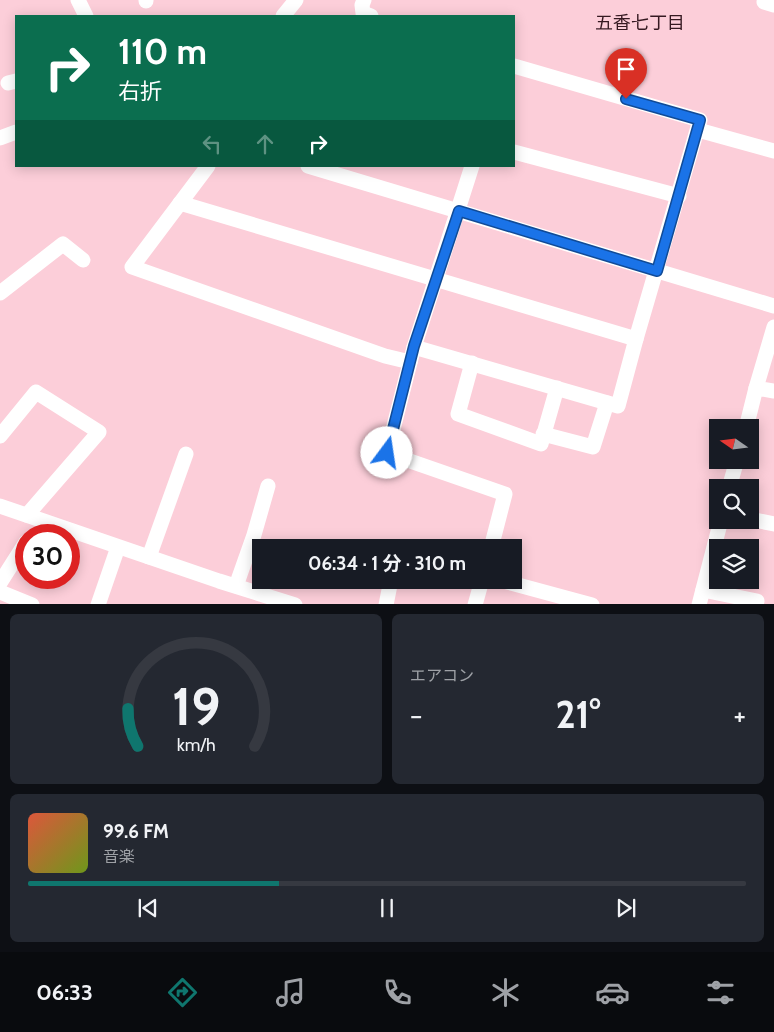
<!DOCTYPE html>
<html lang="ja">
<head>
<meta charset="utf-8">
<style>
  body { margin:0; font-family:Cabin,"Noto Sans JP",sans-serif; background:#242831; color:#f1f3f6; height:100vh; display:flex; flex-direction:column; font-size:19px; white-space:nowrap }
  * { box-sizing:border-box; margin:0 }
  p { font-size:16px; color:#9ea1a6 }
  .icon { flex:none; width:28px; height:28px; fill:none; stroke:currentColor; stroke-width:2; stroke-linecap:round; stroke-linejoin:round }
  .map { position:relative; height:604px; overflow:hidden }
  .drawer { display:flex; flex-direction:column; gap:10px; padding:10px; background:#0d0f14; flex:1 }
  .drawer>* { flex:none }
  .guide { position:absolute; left:15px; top:15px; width:500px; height:152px; border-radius:0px; box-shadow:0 2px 12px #0003; background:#0b6e4f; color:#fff; overflow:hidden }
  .needle { width:32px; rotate:284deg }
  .tools { position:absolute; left:709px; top:419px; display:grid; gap:10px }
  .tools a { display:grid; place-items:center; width:50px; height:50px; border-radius:0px; background:#171b24; box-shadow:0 2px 12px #0003; font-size:25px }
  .speed { position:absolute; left:15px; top:524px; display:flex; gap:10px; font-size:25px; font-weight:700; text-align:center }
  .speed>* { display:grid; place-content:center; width:65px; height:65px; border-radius:50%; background:#171b24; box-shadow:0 2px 12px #0003; line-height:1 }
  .speed .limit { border:8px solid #d22; background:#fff; color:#111 }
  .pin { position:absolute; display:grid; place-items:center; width:42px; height:42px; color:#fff; margin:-51px -21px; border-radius:50% 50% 50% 0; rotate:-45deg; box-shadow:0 0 5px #0007 }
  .pin .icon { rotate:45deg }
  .me { position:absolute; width:55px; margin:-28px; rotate:14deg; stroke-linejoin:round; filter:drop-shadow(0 0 4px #0008) }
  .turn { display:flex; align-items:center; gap:18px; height:105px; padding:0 20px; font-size:22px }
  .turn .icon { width:65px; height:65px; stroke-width:2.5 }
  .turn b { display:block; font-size:35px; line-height:42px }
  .lanes { display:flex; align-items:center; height:48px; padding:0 20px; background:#0003; justify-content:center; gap:25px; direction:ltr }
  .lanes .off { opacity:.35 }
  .big { font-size:38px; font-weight:700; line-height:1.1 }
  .drawer .tile { flex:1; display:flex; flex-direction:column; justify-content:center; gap:8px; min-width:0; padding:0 18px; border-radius:8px; background:#242831 }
  .drawer .dial { align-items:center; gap:0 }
  .dial svg { height:130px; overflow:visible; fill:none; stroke:#363941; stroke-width:7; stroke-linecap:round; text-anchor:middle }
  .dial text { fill:#f1f3f6; stroke:none }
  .song { display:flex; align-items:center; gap:15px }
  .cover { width:60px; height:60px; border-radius:8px; background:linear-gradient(135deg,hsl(10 70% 55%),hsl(80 70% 35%)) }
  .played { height:5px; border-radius:2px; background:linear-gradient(90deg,#0f766e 35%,#363941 35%) }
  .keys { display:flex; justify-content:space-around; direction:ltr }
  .heat { display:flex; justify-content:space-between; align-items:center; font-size:28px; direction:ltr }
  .drawer .tiles { flex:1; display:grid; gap:10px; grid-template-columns:1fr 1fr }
  .tile:last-child { grid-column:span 2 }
  .trip { position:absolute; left:252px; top:539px; width:270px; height:50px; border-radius:0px; background:#171b24; box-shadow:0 2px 12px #0003; font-weight:700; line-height:50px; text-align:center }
  .tab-bar { display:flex; height:80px; justify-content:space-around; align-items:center; background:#090b0e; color:#9ea1a6 }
  .tab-bar .icon { width:35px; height:35px }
  .tab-bar .on { color:#0f766e }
  .tab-bar b { font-size:22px; color:#f1f3f6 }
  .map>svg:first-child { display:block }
</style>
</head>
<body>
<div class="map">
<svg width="774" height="605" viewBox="0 0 774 605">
  <rect width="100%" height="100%" fill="#fcced9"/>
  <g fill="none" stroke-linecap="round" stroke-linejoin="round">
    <g stroke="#fff" stroke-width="15">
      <polyline points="78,0 86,16"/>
      <polyline points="146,0 146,1"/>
      <polyline points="364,0 362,5 363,13 371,16"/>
      <polyline points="764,2 774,5"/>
      <polyline points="283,16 296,0"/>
      <polyline points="8,83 16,81"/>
      <polyline points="698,130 774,151"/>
      <polyline points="0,138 16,132"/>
      <polyline points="514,152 679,196"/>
      <polyline points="208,166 132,267 385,356 410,362"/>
      <polyline points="308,166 774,306"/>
      <polyline points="472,166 414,347 387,453 505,494 491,548"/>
      <polyline points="180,203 636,339"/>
      <polyline points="0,293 63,244 83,260"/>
      <polyline points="774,327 756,388 774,391"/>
      <polyline points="414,347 618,406 636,339 700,120 514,66"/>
      <polyline points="472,363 458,414 541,444 557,388"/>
      <polyline points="746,428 756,388"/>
      <polyline points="543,434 593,447 607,403"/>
      <polyline points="0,436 36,392 99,432 27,515"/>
      <polyline points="729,488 737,460"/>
      <polyline points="0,506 219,581 295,605"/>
      <polyline points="750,519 774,524"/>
      <polyline points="149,557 186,454"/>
      <polyline points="500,580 592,605"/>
      <polyline points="0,583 26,542"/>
      <polyline points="236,586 254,535 268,486"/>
      <polyline points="703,590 757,601 756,605"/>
      <polyline points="0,592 32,605"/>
      <polyline points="98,605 118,547"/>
      <polyline points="386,605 391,580"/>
      <polyline points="475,605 482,580"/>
      <polyline points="699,605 721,520"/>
    </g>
  </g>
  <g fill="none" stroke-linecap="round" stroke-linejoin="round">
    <g stroke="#114b97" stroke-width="12">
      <polyline id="route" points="387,453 414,346 459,211 657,271 700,120 626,99"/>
    </g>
    <use href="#route" stroke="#1a73e8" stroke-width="9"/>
  </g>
  <g text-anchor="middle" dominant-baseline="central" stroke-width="4.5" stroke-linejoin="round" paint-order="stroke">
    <g font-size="18" fill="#351921" stroke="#fcced9">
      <text x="640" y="23">五香七丁目</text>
    </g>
  </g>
</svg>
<div class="tools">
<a><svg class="needle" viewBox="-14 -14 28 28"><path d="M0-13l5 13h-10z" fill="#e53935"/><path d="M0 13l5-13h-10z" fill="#9ea1a6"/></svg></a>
<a><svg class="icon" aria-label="search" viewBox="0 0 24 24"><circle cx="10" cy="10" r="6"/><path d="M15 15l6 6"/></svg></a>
<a><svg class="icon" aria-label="layers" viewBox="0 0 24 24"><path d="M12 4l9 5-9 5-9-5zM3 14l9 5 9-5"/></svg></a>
</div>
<div class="speed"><div class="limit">30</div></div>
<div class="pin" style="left:626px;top:99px;background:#d93025"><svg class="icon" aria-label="arrive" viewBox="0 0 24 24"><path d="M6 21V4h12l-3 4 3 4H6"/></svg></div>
<svg class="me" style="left:387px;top:453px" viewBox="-20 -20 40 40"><circle r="19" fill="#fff"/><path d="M0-13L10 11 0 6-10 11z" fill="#1a73e8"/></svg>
<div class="trip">06:34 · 1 分 · 310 m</div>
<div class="guide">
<div class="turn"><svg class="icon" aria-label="right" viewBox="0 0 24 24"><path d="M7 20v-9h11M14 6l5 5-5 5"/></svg><div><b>110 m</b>右折</div></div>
<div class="lanes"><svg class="icon off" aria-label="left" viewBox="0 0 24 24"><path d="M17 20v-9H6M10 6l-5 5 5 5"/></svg><svg class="icon off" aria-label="ahead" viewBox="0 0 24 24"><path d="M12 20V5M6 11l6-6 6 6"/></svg><svg class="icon" aria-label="right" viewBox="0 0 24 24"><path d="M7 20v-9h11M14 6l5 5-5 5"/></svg></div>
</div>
</div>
<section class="drawer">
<div class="tiles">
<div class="tile dial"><svg viewBox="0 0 100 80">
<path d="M14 69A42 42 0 1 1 86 69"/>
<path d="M14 69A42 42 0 0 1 8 46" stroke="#0f766e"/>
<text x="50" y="56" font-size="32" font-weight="700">19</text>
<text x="50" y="72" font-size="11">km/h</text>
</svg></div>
<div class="tile"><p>エアコン</p>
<div class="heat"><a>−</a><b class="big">21°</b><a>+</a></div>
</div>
<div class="tile">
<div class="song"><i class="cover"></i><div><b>99.6 FM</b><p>音楽</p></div></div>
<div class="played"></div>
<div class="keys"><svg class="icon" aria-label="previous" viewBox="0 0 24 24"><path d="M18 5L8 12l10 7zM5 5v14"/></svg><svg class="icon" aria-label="pause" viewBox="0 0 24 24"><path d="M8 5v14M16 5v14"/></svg><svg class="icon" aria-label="next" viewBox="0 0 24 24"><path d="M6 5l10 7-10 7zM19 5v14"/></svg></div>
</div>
</div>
</section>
<nav class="tab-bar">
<b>06:33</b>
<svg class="icon on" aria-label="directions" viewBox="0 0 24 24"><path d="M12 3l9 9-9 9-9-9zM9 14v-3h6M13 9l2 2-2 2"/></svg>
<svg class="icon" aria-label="music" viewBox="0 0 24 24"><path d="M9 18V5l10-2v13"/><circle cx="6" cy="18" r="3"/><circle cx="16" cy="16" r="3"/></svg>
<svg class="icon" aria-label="phone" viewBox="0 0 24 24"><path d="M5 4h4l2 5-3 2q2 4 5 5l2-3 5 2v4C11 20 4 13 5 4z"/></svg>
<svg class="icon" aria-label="climate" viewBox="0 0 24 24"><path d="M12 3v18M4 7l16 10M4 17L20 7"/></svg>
<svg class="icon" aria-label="car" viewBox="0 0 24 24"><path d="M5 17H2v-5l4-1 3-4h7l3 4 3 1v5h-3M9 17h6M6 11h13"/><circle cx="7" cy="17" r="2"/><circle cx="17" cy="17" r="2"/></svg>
<svg class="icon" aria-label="filters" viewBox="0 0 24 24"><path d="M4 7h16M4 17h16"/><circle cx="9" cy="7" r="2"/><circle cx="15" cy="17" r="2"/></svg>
</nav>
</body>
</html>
